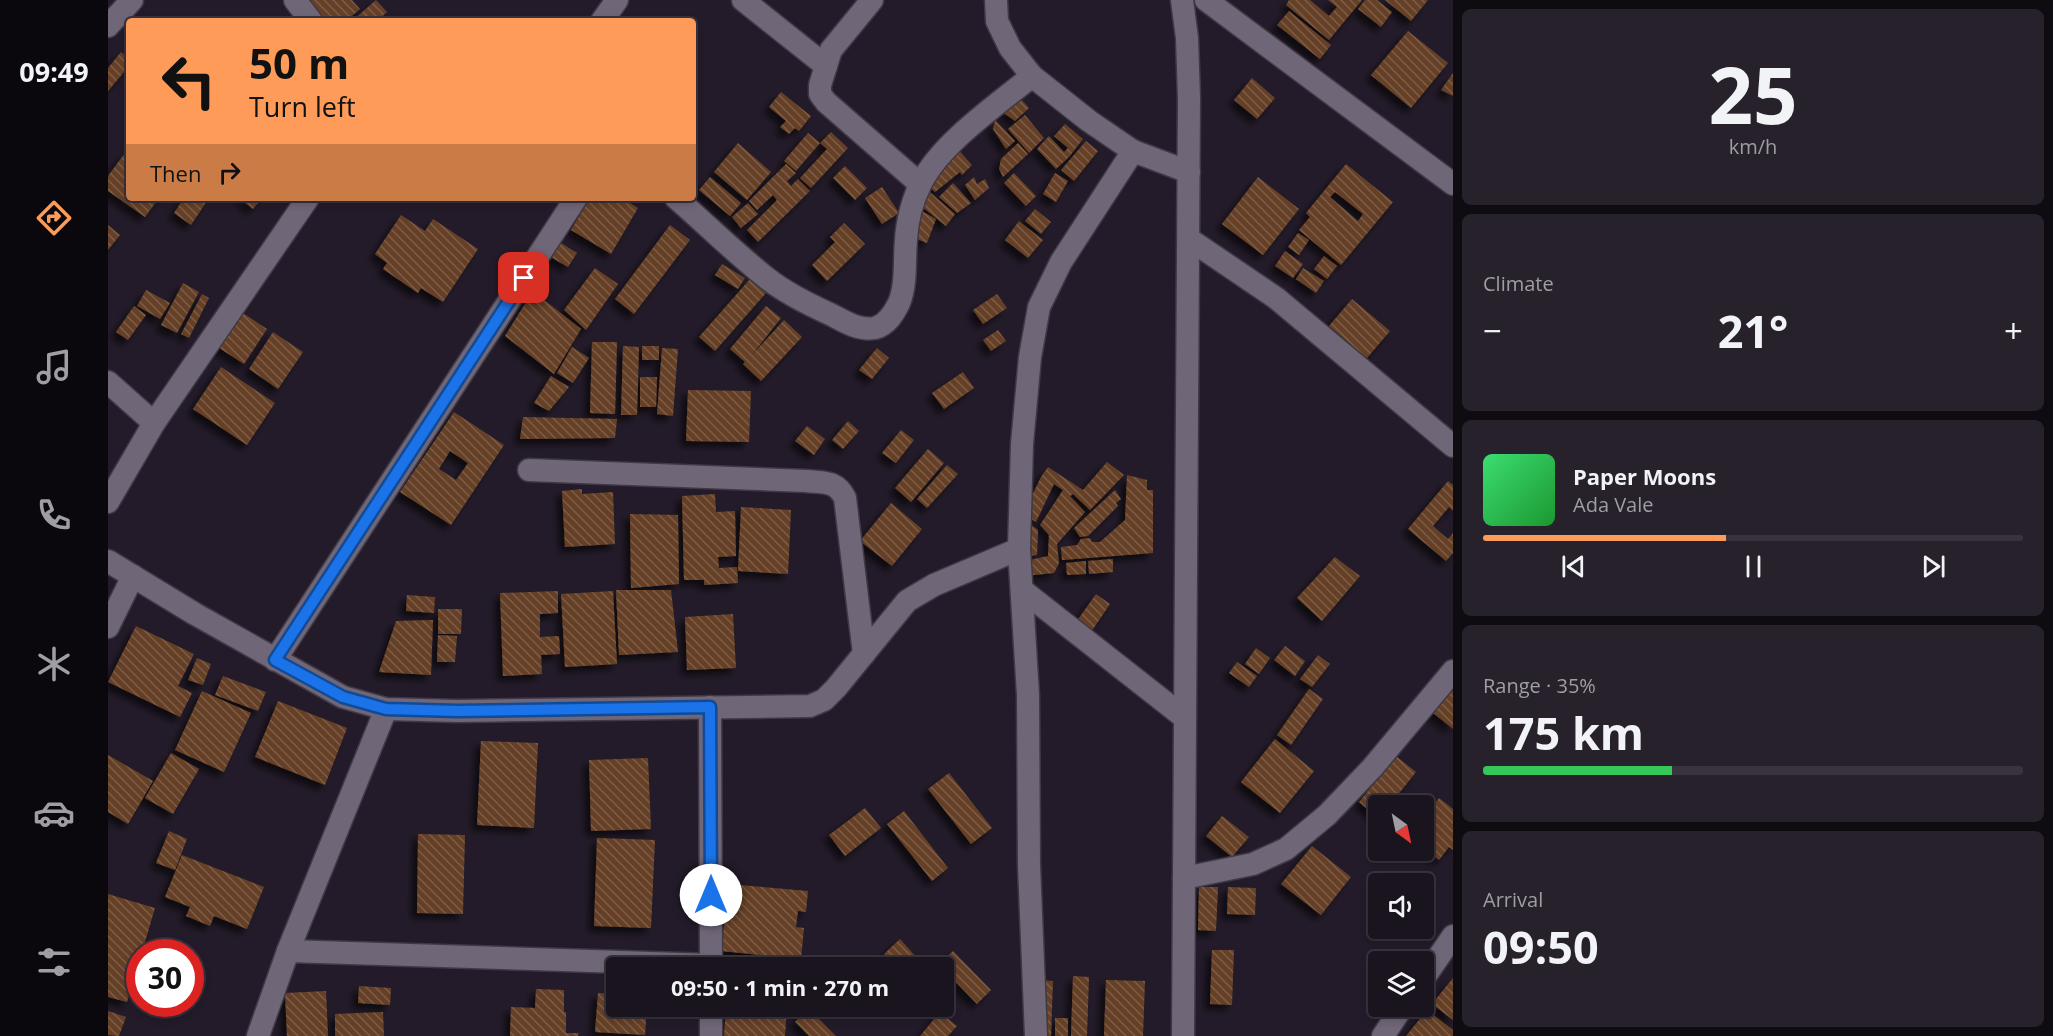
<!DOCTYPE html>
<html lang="en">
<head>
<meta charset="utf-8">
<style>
  body { margin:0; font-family:"Open Sans",sans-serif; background:#27212c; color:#f1f3f6; height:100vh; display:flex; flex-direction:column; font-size:22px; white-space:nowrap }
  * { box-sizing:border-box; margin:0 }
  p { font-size:20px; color:#9f9ea4 }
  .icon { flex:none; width:33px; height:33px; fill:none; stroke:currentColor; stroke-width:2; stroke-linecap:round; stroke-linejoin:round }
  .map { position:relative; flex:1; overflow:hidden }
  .panel { display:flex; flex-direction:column; gap:9px; padding:9px; background:#0e0b11; width:600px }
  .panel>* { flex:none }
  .top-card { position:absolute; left:18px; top:18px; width:570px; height:183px; border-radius:6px; box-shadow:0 3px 9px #0003,0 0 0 2px #38333d; background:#fe9b58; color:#111; overflow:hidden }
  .needle { width:39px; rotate:147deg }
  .fabs { position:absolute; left:1260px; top:795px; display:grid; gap:12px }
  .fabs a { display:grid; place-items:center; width:66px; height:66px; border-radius:6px; background:#1a141f; box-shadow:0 3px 9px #0003,0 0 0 2px #38333d; font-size:30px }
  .speed { position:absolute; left:18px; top:939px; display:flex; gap:12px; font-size:30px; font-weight:700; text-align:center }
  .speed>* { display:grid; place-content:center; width:78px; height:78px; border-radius:50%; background:#1a141f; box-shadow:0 3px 9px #0003,0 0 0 2px #38333d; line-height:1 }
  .speed .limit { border:9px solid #d22; background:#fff; color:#111 }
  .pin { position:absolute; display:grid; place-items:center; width:51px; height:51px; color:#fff; margin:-26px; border-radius:12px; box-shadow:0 3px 9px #0006 }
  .me { position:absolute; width:66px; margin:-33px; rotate:0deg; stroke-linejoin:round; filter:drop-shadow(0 0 4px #0008) }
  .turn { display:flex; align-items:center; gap:21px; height:126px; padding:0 24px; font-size:27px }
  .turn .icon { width:78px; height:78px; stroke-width:2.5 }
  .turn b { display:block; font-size:42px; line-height:51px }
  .then { display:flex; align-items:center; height:57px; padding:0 24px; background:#0003; gap:12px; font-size:22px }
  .big { font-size:45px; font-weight:700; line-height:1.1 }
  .panel .widget { flex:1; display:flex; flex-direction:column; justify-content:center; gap:9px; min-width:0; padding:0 21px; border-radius:9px; background:#27212c }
  .panel .dial { align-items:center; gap:0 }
  .dial b { font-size:78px; line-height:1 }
  .song { display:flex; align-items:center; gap:18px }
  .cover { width:72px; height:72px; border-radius:9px; background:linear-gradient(135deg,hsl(140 70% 55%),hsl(130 70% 35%)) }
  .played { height:6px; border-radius:3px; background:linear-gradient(90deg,#fe9b58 45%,#38333d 45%) }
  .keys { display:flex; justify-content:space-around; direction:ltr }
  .heat { display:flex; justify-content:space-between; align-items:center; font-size:33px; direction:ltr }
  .charge { height:9px; border-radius:4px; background:linear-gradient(90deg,#34c759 35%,#38333d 0) }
  .trip { position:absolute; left:498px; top:957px; width:348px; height:60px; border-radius:6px; background:#1a141f; box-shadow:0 3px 9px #0003,0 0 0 2px #38333d; font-weight:700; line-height:60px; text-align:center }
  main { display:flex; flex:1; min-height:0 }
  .menu { display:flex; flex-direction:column; width:108px; justify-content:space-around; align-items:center; background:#0a080c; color:#9f9ea4 }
  .menu .icon { width:42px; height:42px }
  .menu .current { color:#fe9b58 }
  .menu b { font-size:27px; color:#f1f3f6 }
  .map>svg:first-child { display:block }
</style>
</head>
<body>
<main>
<nav class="menu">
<b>09:49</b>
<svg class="icon current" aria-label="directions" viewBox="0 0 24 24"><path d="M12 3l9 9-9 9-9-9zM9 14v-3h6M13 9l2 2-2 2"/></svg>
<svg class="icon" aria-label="music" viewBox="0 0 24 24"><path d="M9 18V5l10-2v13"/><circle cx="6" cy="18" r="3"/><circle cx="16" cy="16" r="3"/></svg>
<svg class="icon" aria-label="phone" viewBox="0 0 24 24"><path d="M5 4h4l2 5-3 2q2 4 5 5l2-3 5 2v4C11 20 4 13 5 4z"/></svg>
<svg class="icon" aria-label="climate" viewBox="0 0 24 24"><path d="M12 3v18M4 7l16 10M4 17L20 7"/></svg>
<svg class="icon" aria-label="car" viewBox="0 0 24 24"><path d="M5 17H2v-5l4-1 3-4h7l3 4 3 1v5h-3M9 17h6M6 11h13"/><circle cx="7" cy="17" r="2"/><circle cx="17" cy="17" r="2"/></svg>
<svg class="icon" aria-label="filters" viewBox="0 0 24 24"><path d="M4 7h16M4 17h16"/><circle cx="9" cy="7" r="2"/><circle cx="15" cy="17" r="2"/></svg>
</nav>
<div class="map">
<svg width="1345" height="1036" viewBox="0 0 1345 1036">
  <defs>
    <pattern id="building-back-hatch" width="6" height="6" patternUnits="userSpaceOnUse" patternTransform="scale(1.5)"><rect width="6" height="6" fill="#664126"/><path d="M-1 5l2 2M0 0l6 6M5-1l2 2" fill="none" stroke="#7c5d46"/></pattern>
    <filter id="shadow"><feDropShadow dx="-5.5" dy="5.5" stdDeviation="3" flood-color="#0009"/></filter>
  </defs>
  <rect width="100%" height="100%" fill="#231b29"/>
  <g fill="url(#building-back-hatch)" fill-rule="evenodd" filter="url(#shadow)">
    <polygon points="203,0 244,0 252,9 238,21 209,21 196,7"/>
    <polygon points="268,0 279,12 269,21 244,21"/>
    <polygon points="1181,0 1202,0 1221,16 1229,7 1220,0 1254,0 1221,40 1178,5"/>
    <polygon points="1257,0 1269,0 1284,12 1273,27 1250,9"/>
    <polygon points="1277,0 1320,0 1303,21"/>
    <polygon points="1181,11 1223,45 1212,59 1169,25"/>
    <polygon points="1300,31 1340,63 1303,108 1263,75"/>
    <polygon points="13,52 21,59 21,66 0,91 0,68"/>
    <polygon points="1345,73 1345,96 1333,90"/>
    <polygon points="1144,78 1167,98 1149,119 1126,100"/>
    <polygon points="673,92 703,116 691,131 687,128 681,134 672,127 678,121 661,107"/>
    <polygon points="912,98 921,108 907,121 896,113"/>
    <polygon points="917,115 936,138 921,153 900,129"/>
    <polygon points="887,120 907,141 898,149 885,129"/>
    <polygon points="957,124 975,139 961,157 948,169 929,149 941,136 956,152 960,148 946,136"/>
    <polygon points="723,132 740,148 703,188 692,178 719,149 712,143"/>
    <polygon points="700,133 712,143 688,171 676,161"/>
    <polygon points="978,141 990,151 966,181 953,170"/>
    <polygon points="630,143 663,172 639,200 606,172"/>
    <polygon points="910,143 920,154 895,177 891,169 893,159"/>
    <polygon points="848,147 864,165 854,175 852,172 827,192 817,183"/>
    <polygon points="17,153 21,156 21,198 51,198 37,217 0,191 0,176"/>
    <polygon points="678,164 688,173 679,181 683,186 690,179 702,191 650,242 639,230 669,200 665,195 649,210 641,201"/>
    <path d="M1238,164l47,38 -52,63 -42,-35 11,-13 -4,-4zM1227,192l28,22 -5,7 -28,-24z"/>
    <polygon points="737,166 759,188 747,200 725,178"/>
    <polygon points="906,173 928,196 918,206 896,183"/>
    <polygon points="947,173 960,181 948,202 935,194"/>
    <polygon points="602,177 633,203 622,216 591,190"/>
    <polygon points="866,177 869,184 877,179 881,188 867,200 857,185"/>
    <polygon points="1150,177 1191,209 1155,255 1114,224"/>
    <polygon points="845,183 863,203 849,213 831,197"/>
    <polygon points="774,187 791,213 774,224 757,198"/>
    <polygon points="816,187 847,214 838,226 813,206"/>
    <polygon points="76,198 101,198 83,225 66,213"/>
    <polygon points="131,198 154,198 145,209"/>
    <polygon points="482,198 514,198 530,208 503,254 463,230"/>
    <polygon points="640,203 650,214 633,228 624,217"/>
    <polygon points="927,209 943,222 933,234 917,221"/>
    <polygon points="812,210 828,219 819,243 806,238"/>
    <polygon points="293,215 317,231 325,219 370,249 335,302 313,288 310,293 275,269 279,263 267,254"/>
    <polygon points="911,221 935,240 920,258 897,240"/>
    <polygon points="736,223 757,244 719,281 704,265 727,242 722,237"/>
    <polygon points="0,225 12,235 0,250"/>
    <polygon points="562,225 582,240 526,314 507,299"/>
    <polygon points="1190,233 1201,240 1191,255 1180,247"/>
    <polygon points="448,240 469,253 460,267 439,255"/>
    <polygon points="1177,251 1195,264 1185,278 1167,266"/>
    <polygon points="1216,256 1229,266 1219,279 1206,269"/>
    <polygon points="614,264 637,278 630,289 607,275"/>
    <polygon points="487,268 510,284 478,330 456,310"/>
    <polygon points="1195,268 1216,281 1208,293 1188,279"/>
    <polygon points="642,279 658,293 607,351 591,337"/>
    <polygon points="75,283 91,292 69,333 53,325"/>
    <polygon points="38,290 62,303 52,319 29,306"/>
    <polygon points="425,291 473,329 446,374 397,336"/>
    <polygon points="94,294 101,298 81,338 73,334"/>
    <polygon points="889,294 899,308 875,324 865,310"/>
    <polygon points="1244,299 1282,331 1259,358 1221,326"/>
    <polygon points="26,306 38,315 20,340 8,332"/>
    <polygon points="658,306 673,318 643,356 676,320 694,337 653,381 635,364 637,362 622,349"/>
    <polygon points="132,311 159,329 136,364 108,346"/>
    <polygon points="890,330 898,341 883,351 875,340"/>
    <polygon points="165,332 195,352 170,389 141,369"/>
    <polygon points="484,342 509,342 507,414 482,413"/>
    <polygon points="515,346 531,347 529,415 513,415"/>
    <rect x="534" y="346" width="17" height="14"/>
    <polygon points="464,347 481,358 465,383 449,373"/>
    <polygon points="554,348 570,349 565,416 549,414"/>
    <polygon points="769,348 781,358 764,379 751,370"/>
    <polygon points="113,367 167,403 139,445 85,409"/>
    <polygon points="855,372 866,388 836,409 824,393"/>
    <polygon points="443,376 461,387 441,411 426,403"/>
    <polygon points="532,377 549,377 548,407 532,407"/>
    <polygon points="580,390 643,391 641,442 578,441"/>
    <path d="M346,412l50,33 -53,80 -51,-33zM342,451l18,12 -12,17 -17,-11z"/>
    <polygon points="415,417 509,419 507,438 412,439"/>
    <polygon points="740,421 751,431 735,449 724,440"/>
    <polygon points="699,426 717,439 706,455 687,441"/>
    <polygon points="793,430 806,440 788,463 774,453"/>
    <polygon points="820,449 836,463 803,502 787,488"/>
    <polygon points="999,462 1016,475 982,510 965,494 962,496 977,512 949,544 951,563 946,573 916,576 917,561 940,556 941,535 932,525 955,490 946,484 928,522 915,514 933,477 940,467 975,490"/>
    <polygon points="839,465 850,474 819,508 809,499"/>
    <polygon points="1019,475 1039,480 1039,490 1045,490 1045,553 954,560 953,547 969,545 973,539 982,538 984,542 992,542 1017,520"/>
    <polygon points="1340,481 1345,485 1345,511 1341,507 1325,526 1340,539 1345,533 1345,553 1338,561 1300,529"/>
    <polygon points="474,489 474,494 505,492 507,544 457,547 454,491"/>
    <polygon points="1007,490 1013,499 1008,503 1010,506 980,536 972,537 966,528"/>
    <polygon points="607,494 608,512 627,511 628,556 610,557 611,568 629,567 630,583 596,585 596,580 576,580 574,496"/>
    <polygon points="783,503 814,529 784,566 752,541"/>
    <polygon points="633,507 683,510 680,574 630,571"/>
    <polygon points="522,514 570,515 571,584 523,588"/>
    <polygon points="917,520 930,530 929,555 912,557"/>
    <polygon points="1227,557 1252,576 1214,621 1189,598"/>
    <polygon points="1005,559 1005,572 981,574 980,561"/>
    <polygon points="978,561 978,574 959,575 958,563"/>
    <polygon points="508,590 563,590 570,652 511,655"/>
    <polygon points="450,591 450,613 432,614 432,637 451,636 452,654 433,655 434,674 395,676 392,593"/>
    <polygon points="505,591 509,664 457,667 453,594"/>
    <polygon points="988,594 1002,604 981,635 966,625"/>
    <polygon points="299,595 327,597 326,613 298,611"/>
    <polygon points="330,609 354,609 353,634 330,634"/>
    <polygon points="625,614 628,668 579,670 577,617"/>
    <polygon points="325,620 323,675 271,672 288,621"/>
    <polygon points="28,626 86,654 70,686 84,693 72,717 0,682"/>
    <polygon points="330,635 349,636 347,662 329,662"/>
    <polygon points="1177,646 1197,661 1187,676 1166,660"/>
    <polygon points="1148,648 1162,658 1151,674 1137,664"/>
    <polygon points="1210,655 1222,664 1204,687 1192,679"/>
    <polygon points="89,658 103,664 95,685 80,680"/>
    <polygon points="1129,662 1149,676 1141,687 1121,673"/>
    <polygon points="115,676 158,692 150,711 107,695"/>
    <polygon points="1345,678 1345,729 1319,708"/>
    <polygon points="1201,689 1215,699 1183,745 1169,735"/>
    <polygon points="94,691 143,713 116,772 67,750"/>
    <polygon points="170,701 239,728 217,785 147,757"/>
    <polygon points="1167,739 1206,771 1172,813 1133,782"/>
    <polygon points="373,741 430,743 426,828 369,825"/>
    <polygon points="63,753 91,769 65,814 37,798"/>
    <polygon points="0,755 45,781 20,824 0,812"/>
    <polygon points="1288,756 1308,772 1281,806 1270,806 1270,818 1251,802"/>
    <polygon points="540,758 543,829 483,831 481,760"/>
    <polygon points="841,773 884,828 863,844 820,789"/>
    <polygon points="1331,798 1345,809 1345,850 1341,847 1331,860 1316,848 1316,817"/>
    <polygon points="757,808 773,828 737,856 721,835"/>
    <polygon points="796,811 840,868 824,881 779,824"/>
    <polygon points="1114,816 1141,837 1124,857 1098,836"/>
    <polygon points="61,831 79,839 67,870 48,863"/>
    <polygon points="310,834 357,835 355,914 309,913"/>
    <polygon points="489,838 547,840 543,928 486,926"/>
    <polygon points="1204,846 1243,877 1213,915 1173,884"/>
    <polygon points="74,855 156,887 139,929 106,916 102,926 78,916 82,907 57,897"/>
    <polygon points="621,884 700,891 698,912 690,911 688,927 696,928 693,959 613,951"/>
    <polygon points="1091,887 1110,887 1108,931 1090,930"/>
    <polygon points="1120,887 1148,888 1147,915 1119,914"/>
    <polygon points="0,894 47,908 34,952 32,952 32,960 19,1002 0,997"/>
    <polygon points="792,939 818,968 788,968 776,954"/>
    <polygon points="1104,950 1126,950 1124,1005 1102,1004"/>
    <polygon points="845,951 883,990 869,1004 836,970 836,968 830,965"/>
    <polygon points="965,976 981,977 979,1036 963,1036"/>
    <polygon points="1345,978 1345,1020 1324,1004"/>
    <polygon points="933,980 945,981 943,1036 931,1036"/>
    <polygon points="998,980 1037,981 1035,1036 996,1036"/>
    <polygon points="251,986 283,988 282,1005 250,1003"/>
    <polygon points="428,989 456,990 456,1012 458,1012 458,1033 471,1033 470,1036 402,1036 403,1007 427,1008"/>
    <polygon points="218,991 220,1036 179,1036 177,993"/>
    <polygon points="490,993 508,994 508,1006 539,1006 537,1035 487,1032"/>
    <polygon points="618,1006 679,1006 677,1036 616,1036"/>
    <polygon points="700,1008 728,1036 701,1036 687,1022"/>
    <polygon points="1319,1010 1345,1030 1345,1036 1298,1036"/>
    <polygon points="0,1011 18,1017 11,1036 0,1035"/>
    <polygon points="275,1012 276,1036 227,1036 227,1014"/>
    <polygon points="832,1012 849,1026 840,1036 812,1036"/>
    <rect x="947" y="1018" width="13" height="18"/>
  </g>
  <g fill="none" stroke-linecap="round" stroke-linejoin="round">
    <g stroke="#3f3945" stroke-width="25">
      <g id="street">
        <polyline points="187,0 203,21"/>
        <polyline points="635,0 718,66"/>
        <polyline points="764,0 723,50 712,85 712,94 718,102 812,184"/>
        <polyline points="888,0 889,21 902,48 924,76 981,121 1025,151 1081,172"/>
        <polyline points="1074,0 1079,38 1081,98 1075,1036"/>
        <polyline points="1098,0 1345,184"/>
        <polyline points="494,21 509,0"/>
        <polyline points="0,26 24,0"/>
        <path d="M568,198c31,27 60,56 92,81 19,15 42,26 64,36 13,7 28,16 43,13 12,-3 19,-15 24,-25 8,-20 5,-43 7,-63 1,-19 7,-41 15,-57 21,-41 76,-78 111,-107"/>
        <polyline points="1081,239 1168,298 1345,446"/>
        <polyline points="0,382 46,423"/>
        <path d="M421,470l277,11c18,2 30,-1 39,17l19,156"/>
        <polyline points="0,502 46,423 200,198"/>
        <polyline points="0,561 87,614 235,697 278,709 349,711 702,706 716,700 728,688 799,601 826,585 911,549"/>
        <polyline points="914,590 1077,718"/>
        <polyline points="0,627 25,576"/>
        <polyline points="167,660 468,198"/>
        <polyline points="602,707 603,968"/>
        <polyline points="1076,878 1145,864 1178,849 1219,815 1264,768 1345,671"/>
        <polyline points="180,951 603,965"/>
        <polyline points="1316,978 1345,936"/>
        <polyline points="603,1006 603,1036"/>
        <polyline points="150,1036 180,951 278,709"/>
        <polyline points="928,1036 921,865 920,695 911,549 914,444 922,357 931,307 953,262 1025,151"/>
        <polyline points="1275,1036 1295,1006"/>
      </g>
    </g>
    <use href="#street" stroke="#6f6678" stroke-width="22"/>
  </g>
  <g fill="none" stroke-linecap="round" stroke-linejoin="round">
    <g stroke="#114b97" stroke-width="15">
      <polyline id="route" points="416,278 167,660 235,697 278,709 349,711 602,707 603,895"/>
    </g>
    <use href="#route" stroke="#1a73e8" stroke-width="10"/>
  </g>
</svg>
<div class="fabs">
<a><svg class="needle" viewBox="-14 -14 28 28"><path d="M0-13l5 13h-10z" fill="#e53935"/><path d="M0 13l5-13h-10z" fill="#9f9ea4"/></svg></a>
<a><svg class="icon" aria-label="sound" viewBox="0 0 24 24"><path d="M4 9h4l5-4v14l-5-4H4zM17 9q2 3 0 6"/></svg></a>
<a><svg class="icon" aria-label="layers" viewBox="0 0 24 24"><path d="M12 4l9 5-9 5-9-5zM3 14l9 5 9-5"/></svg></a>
</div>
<div class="speed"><div class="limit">30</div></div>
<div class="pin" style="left:416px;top:278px;background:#d93025"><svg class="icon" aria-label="arrive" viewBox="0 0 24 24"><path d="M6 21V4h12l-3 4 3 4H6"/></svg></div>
<svg class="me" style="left:603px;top:895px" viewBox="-20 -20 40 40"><circle r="19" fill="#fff"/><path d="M0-13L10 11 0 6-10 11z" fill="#1a73e8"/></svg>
<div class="trip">09:50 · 1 min · 270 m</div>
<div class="top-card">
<div class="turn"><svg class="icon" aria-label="left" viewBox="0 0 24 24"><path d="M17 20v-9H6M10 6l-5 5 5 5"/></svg><div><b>50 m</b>Turn left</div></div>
<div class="then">Then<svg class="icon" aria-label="right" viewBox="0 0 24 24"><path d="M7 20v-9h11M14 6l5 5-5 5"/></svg></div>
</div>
</div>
<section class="panel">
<div class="widget dial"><b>25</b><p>km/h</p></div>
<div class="widget"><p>Climate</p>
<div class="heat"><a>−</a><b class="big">21°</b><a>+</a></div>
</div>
<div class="widget">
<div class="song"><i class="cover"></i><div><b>Paper Moons</b><p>Ada Vale</p></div></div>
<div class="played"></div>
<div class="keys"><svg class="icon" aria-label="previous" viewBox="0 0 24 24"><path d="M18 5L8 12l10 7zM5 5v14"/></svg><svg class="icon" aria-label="pause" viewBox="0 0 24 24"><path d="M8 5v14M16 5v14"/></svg><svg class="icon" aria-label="next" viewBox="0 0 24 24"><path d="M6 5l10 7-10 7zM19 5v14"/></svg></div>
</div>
<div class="widget"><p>Range · 35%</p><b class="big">175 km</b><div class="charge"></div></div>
<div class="widget"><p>Arrival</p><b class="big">09:50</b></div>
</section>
</main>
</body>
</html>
